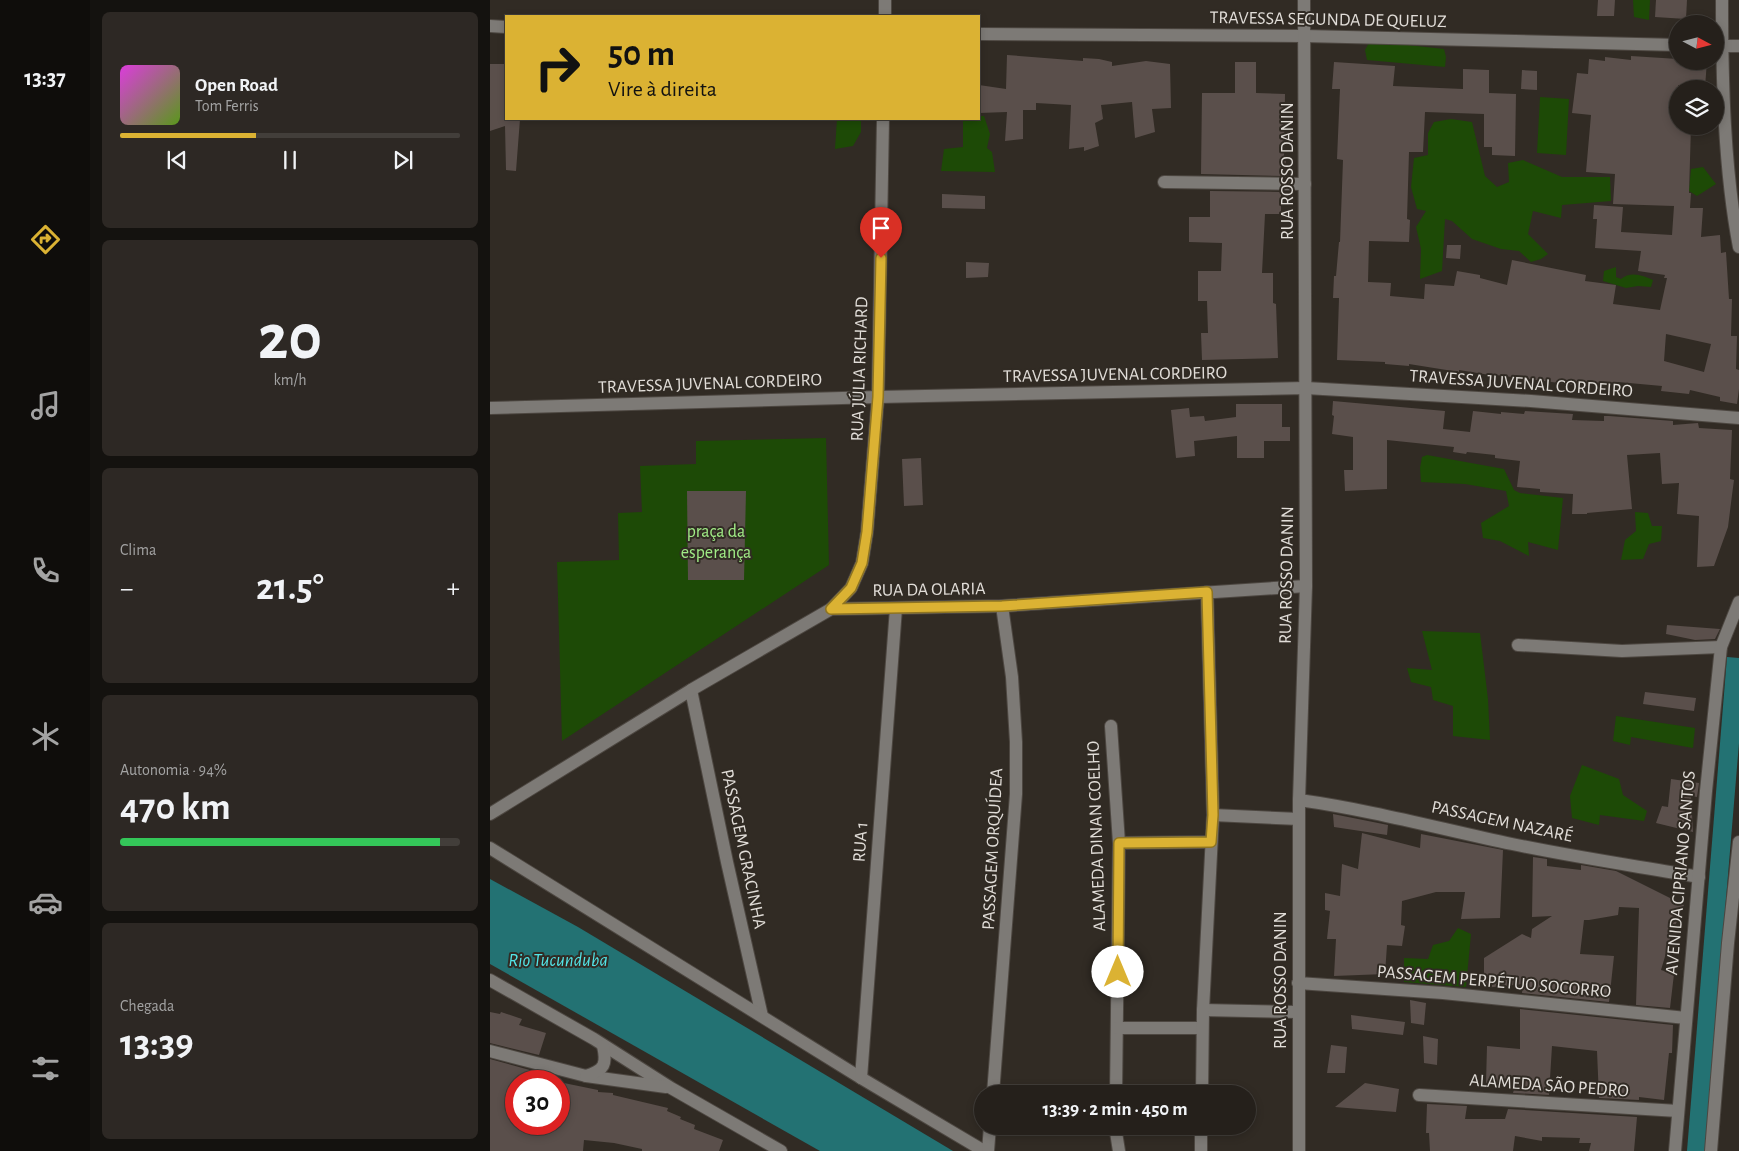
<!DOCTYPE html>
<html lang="pt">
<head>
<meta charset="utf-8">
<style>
  body { margin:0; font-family:"Alegreya Sans",sans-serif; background:#2d2824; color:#f1f3f6; height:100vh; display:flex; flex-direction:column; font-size:19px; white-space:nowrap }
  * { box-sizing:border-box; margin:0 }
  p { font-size:16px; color:#a3a3a3 }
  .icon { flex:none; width:28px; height:28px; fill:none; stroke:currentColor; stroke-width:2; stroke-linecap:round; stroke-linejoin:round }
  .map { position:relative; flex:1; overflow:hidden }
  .details { display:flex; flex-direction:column; gap:12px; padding:12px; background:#14120f; width:400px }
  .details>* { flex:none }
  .top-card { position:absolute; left:15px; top:15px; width:475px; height:105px; border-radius:0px; box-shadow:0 2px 8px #0003,0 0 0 1px #423e3a; background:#dbb233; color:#111; overflow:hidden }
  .needle { width:32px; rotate:97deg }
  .buttons { position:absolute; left:1179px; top:15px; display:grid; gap:10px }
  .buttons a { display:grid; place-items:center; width:55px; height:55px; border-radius:50%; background:#25201b; box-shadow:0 2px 8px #0003,0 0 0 1px #423e3a; font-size:25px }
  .speed { position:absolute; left:15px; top:1070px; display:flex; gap:10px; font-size:25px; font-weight:700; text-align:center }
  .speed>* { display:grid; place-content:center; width:65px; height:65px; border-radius:50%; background:#25201b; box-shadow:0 2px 8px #0003,0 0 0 1px #423e3a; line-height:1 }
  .speed .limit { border:8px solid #d22; background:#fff; color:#111 }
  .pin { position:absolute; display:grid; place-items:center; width:42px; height:42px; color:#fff; margin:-51px -21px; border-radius:50% 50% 50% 0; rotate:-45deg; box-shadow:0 0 5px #0007 }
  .pin .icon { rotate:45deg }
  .me { position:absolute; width:55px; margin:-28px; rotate:0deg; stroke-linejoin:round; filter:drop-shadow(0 0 4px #0008) }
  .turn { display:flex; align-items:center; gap:18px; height:105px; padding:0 20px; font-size:22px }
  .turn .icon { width:65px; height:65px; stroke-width:2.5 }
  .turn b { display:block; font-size:35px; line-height:42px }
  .big { font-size:38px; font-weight:700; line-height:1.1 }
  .details .tile { flex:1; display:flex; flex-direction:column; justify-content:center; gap:8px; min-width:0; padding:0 18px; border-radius:8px; background:#2d2824 }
  .details .dial { align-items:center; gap:0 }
  .dial b { font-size:65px; line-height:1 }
  .song { display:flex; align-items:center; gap:15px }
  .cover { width:60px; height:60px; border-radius:8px; background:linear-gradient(135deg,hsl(300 70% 55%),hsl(90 70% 35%)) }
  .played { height:5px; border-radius:2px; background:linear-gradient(90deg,#dbb233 40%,#423e3a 40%) }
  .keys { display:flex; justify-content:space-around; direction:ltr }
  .heat { display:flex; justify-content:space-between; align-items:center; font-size:28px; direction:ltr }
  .charge { height:8px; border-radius:4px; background:linear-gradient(90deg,#34c759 94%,#423e3a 0) }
  .trip { position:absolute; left:484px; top:1085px; width:282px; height:50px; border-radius:25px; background:#25201b; box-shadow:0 2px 8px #0003,0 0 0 1px #423e3a; font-weight:700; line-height:50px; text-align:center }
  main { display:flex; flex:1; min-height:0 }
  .tabs { display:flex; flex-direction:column; width:90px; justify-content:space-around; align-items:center; background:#0f0d0b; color:#a3a3a3 }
  .tabs .icon { width:35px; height:35px }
  .tabs .current { color:#dbb233 }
  .tabs b { font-size:22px; color:#f1f3f6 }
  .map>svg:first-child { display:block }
</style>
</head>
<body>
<main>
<nav class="tabs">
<b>13:37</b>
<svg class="icon current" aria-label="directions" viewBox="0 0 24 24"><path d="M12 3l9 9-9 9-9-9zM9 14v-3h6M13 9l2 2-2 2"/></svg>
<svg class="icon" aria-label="music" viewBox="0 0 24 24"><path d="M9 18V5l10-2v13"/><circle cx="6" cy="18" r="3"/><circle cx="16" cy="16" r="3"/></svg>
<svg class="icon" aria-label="phone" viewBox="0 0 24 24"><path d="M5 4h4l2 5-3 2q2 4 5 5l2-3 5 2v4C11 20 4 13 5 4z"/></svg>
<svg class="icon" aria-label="climate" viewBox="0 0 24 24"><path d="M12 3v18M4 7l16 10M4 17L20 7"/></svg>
<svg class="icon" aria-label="car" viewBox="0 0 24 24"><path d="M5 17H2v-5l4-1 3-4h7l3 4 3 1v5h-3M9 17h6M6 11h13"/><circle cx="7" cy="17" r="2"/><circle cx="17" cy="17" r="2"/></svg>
<svg class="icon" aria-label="filters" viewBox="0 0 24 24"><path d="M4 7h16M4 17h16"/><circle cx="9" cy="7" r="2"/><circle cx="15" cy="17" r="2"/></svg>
</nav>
<section class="details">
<div class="tile">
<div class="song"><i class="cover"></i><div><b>Open Road</b><p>Tom Ferris</p></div></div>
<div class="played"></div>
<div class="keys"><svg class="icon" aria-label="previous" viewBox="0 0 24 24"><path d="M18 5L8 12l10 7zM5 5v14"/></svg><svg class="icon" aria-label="pause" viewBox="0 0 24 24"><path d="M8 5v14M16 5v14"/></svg><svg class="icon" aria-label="next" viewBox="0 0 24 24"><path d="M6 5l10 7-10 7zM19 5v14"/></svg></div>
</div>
<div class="tile dial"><b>20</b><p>km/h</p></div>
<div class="tile"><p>Clima</p>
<div class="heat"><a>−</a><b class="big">21.5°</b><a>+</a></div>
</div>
<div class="tile"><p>Autonomia · 94%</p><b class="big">470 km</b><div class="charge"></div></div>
<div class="tile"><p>Chegada</p><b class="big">13:39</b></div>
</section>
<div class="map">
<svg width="1249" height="1151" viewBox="0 0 1249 1151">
  <rect width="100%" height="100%" fill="#312b24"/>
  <g fill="#1d4a06">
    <polygon points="1143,0 1160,0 1159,20 1144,17"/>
    <polygon points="880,41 954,49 956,57 955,67 877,60 875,50"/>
    <polygon points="1050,97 1079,99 1076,155 1047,153"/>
    <polygon points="489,116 494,116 500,134 497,148 502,152 505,172 451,171 454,149 473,147 473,119 489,119"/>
    <polygon points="347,119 371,119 371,132 363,146 345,149"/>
    <polygon points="961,119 982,122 995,176 1007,187 1019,182 1018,163 1033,160 1072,177 1120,177 1121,201 1072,205 1071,218 1043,211 1038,234 1058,254 1051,259 1041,262 1029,251 1011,249 982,239 962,221 955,219 952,271 930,279 931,249 926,227 936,211 927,209 921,187 924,158 938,155 938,133 944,122"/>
    <polygon points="1213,167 1226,184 1207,196 1199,191 1201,169"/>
    <path d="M1126,267v10l5,2c9,-8 22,-4 32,1l-2,7 -13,-1 -12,2 -23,-7 1,-10z"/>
    <polygon points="336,438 339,565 72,741 67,562 129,560 128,513 152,512 150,466 206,464 206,441"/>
    <polygon points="937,455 1014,469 1024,490 1030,493 1073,498 1068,550 1038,542 1039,556 1010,541 993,538 991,523 1019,506 1016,491 975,484 931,482 930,468 932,457"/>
    <polygon points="1145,512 1158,513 1162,526 1172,526 1171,541 1159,544 1153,559 1131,560 1135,540 1146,531"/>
    <polygon points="932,631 990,633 998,699 1000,740 963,736 963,706 943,700 941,687 921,682 917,668 942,670"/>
    <polygon points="1126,716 1205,728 1203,748 1141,737 1140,745 1123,741"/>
    <polygon points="1092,765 1129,779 1133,795 1157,811 1154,821 1110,815 1109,825 1082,818 1080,796"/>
    <polygon points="968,928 981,934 976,987 914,982 914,958 938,959 943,945 959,941"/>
  </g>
  <g fill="#237273">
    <polygon points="1237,657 1249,658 1249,743 1215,1151 1197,1151"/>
    <polygon points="0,879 88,927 463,1151 330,1151 0,964"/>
  </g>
  <g fill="#5a4f4b" fill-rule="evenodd">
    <polygon points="1108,0 1125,0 1124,16 1107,16"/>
    <polygon points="1166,0 1197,0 1196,19 1165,17"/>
    <polygon points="517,55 593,61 593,58 609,59 622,62 622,66 656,61 680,64 681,108 662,109 665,132 645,138 642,102 611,105 613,119 605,123 609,146 594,151 594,147 579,149 581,105 546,103 546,110 533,110 533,139 515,141 517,112 489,113 489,85 516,89"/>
    <path d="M1141,56l47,3v2h29l-2,26 -27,-2v41h13l-2,67h2l-1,15h13l-2,29 19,-2 1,18 5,-1 3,47h3l-1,37h6l-1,33 3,1v19l-2,15 -17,-3v-4l-30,-7 -1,4 -28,-3 1,-5 -44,-4v5l-35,-4v3l-87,-11v1l-37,-6v2l-50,-8v2l-24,-2v-2l-48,-2 2,-62h-6l1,-22h2l3,-34h1l3,-82 -6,-1 3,-70h-8l2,-27 61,4 -2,20 70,3v-20l26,1v23l27,1 -1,62 -23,-1v-8h-8v-33l-59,-2 -2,40h-14l-2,67 3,1 -1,22 -40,-1 -1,41 23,1 -1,13 34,3 1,-15 29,2 3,-15 23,4v3l27,7 5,-25 74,15 -1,6 31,4 -3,19 47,6 7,-32h-3l1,-3 -27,-4 3,-20 -46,-3 2,-29h-4l1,-14 29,2 -2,25 51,3 2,-29 -61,-2 2,-30 -29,-2 5,-57 -19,-2 5,-40 11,1 1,-15 16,2v-4l26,3zM1176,334l45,10 -7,28 -40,-11z"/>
    <polygon points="745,62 766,62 766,93 795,94 794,158 796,158 795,176 711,174 712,93 745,93"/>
    <polygon points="0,64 16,64 16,119 30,119 26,171 16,170 15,126 0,131"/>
    <polygon points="1032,70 1047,71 1047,90 1031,89"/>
    <polygon points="720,191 791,192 791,214 775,214 772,273 783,273 783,303 786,304 788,358 712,360 711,333 718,333 717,301 708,301 708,271 731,271 732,243 699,242 699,217 720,217"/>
    <polygon points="452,194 495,196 495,209 452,208"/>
    <polygon points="957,245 971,245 970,259 956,258"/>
    <polygon points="476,262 499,263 498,277 476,278"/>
    <polygon points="843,401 955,411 953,429 980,432 983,411 1011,414 1011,412 1034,414 1035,411 1083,414 1082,420 1114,421 1114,416 1119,416 1183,421 1183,425 1208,423 1209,428 1242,430 1240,479 1244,480 1242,495 1238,527 1224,566 1207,567 1209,516 1187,514 1189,483 1172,484 1170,453 1137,455 1142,509 1097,513 1097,514 1082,514 1083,494 1050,492 1050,489 1027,487 1030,461 1005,458 1005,455 977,452 976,454 963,452 964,447 897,440 897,489 855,491 854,470 863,470 863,437 842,434 844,416 842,415"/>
    <polygon points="746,404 792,404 792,427 800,427 800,441 774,441 774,458 747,458 747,436 704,441 705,456 686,458 681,410 699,408 700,417 714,416 715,421 746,417"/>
    <polygon points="431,458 433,505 414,506 412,459"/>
    <polygon points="197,491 256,491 254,580 198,580"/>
    <polygon points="1177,625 1230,629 1225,639 1205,640 1176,634"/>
    <polygon points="1155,692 1206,698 1204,711 1153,704"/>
    <polygon points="1181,779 1209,783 1207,797 1201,796 1203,832 1166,823 1172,806 1178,807"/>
    <polygon points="843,814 898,825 897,835 844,827"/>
    <polygon points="872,833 930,848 931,834 1013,850 1010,918 971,919 975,892 946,892 912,901 911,925 915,926 912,946 897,945 895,974 844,976 846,939 837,939 840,911 835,910 835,893 850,896 852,864 868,869"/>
    <polygon points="1043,857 1057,859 1057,866 1091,870 1091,865 1126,871 1194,905 1182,933 1171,970 1184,974 1180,1008 1146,1005 1149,908 1129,907 1128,915 1099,920 1094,920 1090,954 1124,956 1119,1002 1032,993 1033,984 994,988 994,958 1032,934 1041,938 1042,929 1062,916 1042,917"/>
    <polygon points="920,1000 936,1003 934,1025 921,1023"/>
    <polygon points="1030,1009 1183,1025 1182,1053 1179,1053 1174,1100 1149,1097 1149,1100 1109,1098 1107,1051 1062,1046 1059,1095 1023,1093 1025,1086 996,1083 997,1046 1030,1049"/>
    <polygon points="0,1012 10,1014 11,1012 32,1019 29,1025 56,1033 49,1055 0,1043"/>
    <polygon points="861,1015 915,1022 913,1035 862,1029"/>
    <polygon points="933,1036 948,1039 947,1065 934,1063"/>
    <polygon points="841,1045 857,1047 855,1073 837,1073"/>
    <polygon points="0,1059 47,1072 44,1081 26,1081 26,1124 69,1124 69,1082 108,1090 108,1092 123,1093 123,1095 178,1108 177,1111 191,1117 190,1119 205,1125 204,1129 233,1140 229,1151 152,1151 152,1149 124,1143 94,1140 93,1151 0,1151"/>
    <polygon points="875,1083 909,1089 906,1112 845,1107"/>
    <polygon points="937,1104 977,1106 975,1119 1015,1119 1018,1109 1147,1117 1144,1151 1099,1151 1101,1143 1089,1143 1090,1138 1052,1137 1052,1141 1025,1136 1023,1151 940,1151 939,1133 936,1133"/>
  </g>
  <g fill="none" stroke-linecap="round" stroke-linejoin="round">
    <g stroke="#4d4741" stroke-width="14">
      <g id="minor">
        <path d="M1232,0c0,79 2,169 17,247"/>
        <polyline points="395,16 395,0"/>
        <polyline points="0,26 16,27"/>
        <polyline points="489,34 814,36 1188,45"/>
        <polyline points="1225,46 1249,46"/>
        <polyline points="674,182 815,184"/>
        <polyline points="0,408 388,397 816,388 1041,401 1249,418"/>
        <polyline points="341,609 361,588 372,563 377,532 388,397 393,119"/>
        <polyline points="1028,645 1132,651 1231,647"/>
        <polyline points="201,690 237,862 272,1016"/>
        <polyline points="621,726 629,843 626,1094"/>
        <path d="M809,800c72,10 142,29 213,44 61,13 124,22 187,33"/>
        <polyline points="0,814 201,690 341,609 512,606 816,586"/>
        <polyline points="723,815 809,819"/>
        <polyline points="629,843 721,842"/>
        <polyline points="0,848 371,1078 494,1151"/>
        <polyline points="0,980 104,1039 181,1088 291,1151"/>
        <polyline points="808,983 953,993 1196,1018"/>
        <polyline points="713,1010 808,1012"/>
        <polyline points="627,1028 712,1028"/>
        <polyline points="0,1051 96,1076 176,1087"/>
        <path d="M96,1076c19,-6 21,-12 17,-30"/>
        <polyline points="371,1078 406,608"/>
        <polyline points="503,1094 526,794 526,742 522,677 512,606"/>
        <polyline points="712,1094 713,1010 723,815 717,592"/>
        <polyline points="929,1095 1188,1111"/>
        <polyline points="625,1126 629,1151"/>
        <polyline points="498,1151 500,1126"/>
        <polyline points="711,1151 711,1126"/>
        <polyline points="809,1151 809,800 816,586 814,0"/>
        <polyline points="1185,1151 1216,791 1231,647 1249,602"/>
        <polyline points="1221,1151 1238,943 1249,842"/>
      </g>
    </g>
    <use href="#minor" stroke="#7d7a76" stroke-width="12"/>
  </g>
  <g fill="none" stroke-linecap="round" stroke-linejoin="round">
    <g stroke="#8e7421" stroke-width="12">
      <polyline id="route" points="391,258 388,397 377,532 372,563 361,588 341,609 512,606 717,592 723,815 721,842 629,843 628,972"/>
    </g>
    <use href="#route" stroke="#dbb233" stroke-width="9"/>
  </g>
  <g text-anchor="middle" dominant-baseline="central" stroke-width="4" stroke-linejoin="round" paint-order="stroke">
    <g font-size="18" fill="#e1ddd8" stroke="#312b24">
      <text transform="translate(838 20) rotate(1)">TRAVESSA SEGUNDA DE QUELUZ</text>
      <text transform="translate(798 171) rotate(-90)">RUA ROSSO DANIN</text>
      <text transform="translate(370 369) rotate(-88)">RUA JÚLIA RICHARD</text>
      <text transform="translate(625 375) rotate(-1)">TRAVESSA JUVENAL CORDEIRO</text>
      <text transform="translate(220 384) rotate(-2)">TRAVESSA JUVENAL CORDEIRO</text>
      <text transform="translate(1031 384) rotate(4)">TRAVESSA JUVENAL CORDEIRO</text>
      <text transform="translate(797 575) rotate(-89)">RUA ROSSO DANIN</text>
      <text transform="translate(439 590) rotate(-1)">RUA DA OLARIA</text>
      <text transform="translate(1012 822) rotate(12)">PASSAGEM NAZARÉ</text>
      <text transform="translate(607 836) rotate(-92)">ALAMEDA DINAN COELHO</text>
      <text transform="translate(371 842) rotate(-86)">RUA 1</text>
      <text transform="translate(253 849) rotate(78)">PASSAGEM GRACINHA</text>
      <text transform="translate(503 849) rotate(-87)">PASSAGEM ORQUÍDEA</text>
      <text transform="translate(1191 873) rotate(-85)">AVENIDA CIPRIANO SANTOS</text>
      <text transform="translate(791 980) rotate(-90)">RUA ROSSO DANIN</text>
      <text transform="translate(1004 982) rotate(5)">PASSAGEM PERPÉTUO SOCORRO</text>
      <text transform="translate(1059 1086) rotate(4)">ALAMEDA SÃO PEDRO</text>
    </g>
    <g font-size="18" fill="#a0eb86" stroke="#312b24">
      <text x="226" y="532">praça da<tspan x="226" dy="21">esperança</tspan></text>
    </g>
    <g font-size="19" font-style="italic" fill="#52e4e7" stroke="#312b24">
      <text x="68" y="960">Rio Tucunduba</text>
    </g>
  </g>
</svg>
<div class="buttons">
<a><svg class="needle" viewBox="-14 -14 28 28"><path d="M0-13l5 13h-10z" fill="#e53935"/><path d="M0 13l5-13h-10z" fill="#a3a3a3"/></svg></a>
<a><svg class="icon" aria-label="layers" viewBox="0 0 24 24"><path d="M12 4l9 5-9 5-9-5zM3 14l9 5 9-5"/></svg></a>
</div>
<div class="speed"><div class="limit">30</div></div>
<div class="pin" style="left:391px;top:258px;background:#d93025"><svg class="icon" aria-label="arrive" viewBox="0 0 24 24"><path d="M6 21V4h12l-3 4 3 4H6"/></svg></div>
<svg class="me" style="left:628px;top:972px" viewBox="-20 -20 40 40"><circle r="19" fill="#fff"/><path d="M0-13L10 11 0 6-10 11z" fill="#dbb233"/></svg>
<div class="trip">13:39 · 2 min · 450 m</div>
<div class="top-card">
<div class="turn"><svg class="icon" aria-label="right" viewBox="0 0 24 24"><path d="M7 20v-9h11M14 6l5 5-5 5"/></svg><div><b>50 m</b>Vire à direita</div></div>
</div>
</div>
</main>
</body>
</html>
